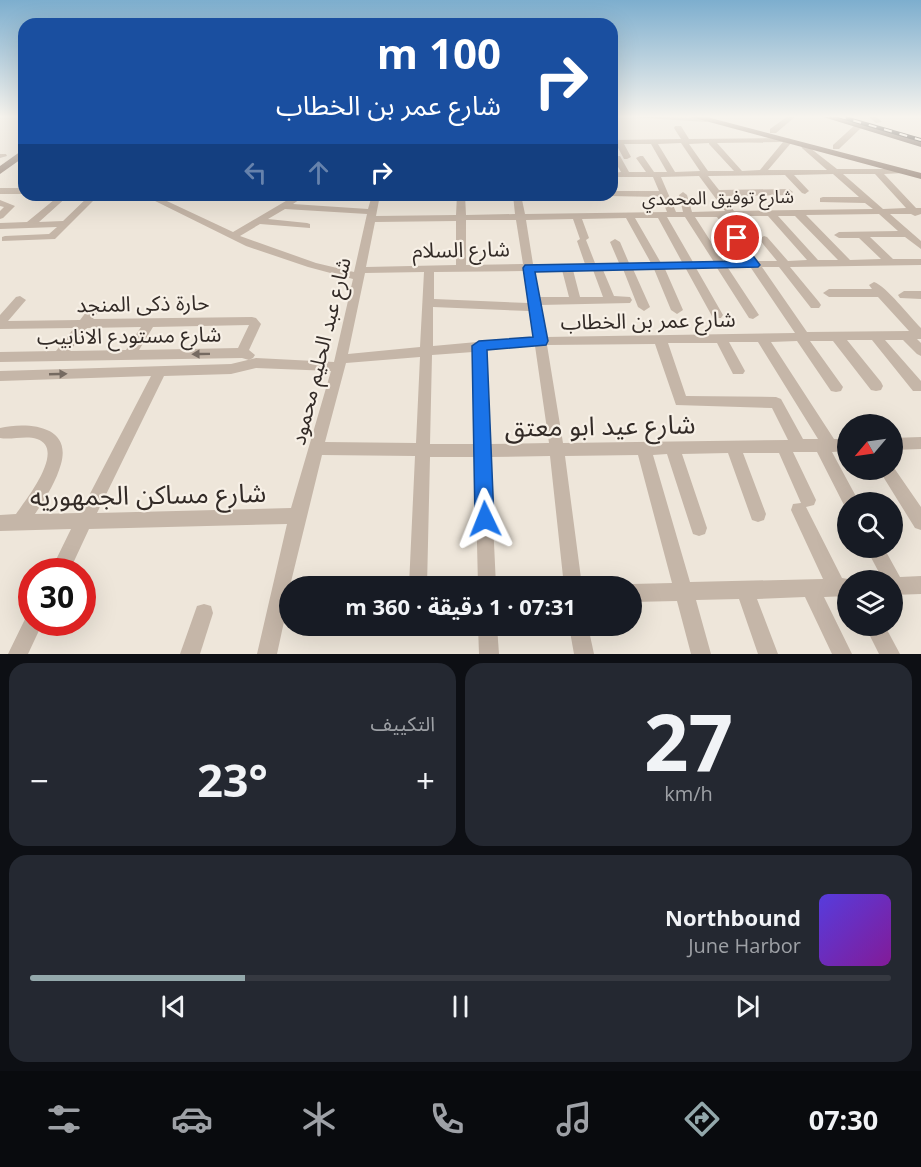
<!DOCTYPE html>
<html lang="ar">
<head>
<meta charset="utf-8">
<style>
  body { margin:0; font-family:"Open Sans","Noto Sans Arabic",sans-serif; background:#242831; color:#f1f3f6; direction:rtl; height:100vh; display:flex; flex-direction:column; font-size:22px; white-space:nowrap }
  * { box-sizing:border-box; margin:0 }
  p { font-size:20px; color:#9ea1a6 }
  .icon { flex:none; width:33px; height:33px; fill:none; stroke:currentColor; stroke-width:2; stroke-linecap:round; stroke-linejoin:round }
  .map { position:relative; height:654px; overflow:hidden; direction:ltr }
  .panel { display:flex; flex-direction:column; gap:9px; padding:9px; background:#0d0f14; flex:1 }
  .panel>* { flex:none }
  .guide { position:absolute; left:18px; top:18px; width:600px; height:183px; border-radius:18px; box-shadow:0 6px 24px #0002; direction:rtl; background:#1a4fa0; color:#fff; overflow:hidden }
  .needle { width:39px; rotate:241deg }
  .buttons { position:absolute; left:837px; top:414px; display:grid; gap:12px }
  .buttons a { display:grid; place-items:center; width:66px; height:66px; border-radius:50%; background:#171b24; box-shadow:0 6px 24px #0002; font-size:30px }
  .speed { position:absolute; left:18px; top:558px; display:flex; gap:12px; font-size:30px; font-weight:700; text-align:center }
  .speed>* { display:grid; place-content:center; width:78px; height:78px; border-radius:50%; background:#171b24; box-shadow:0 6px 24px #0002; line-height:1 }
  .speed .limit { border:9px solid #d22; background:#fff; color:#111 }
  .pin { position:absolute; display:grid; place-items:center; width:51px; height:51px; color:#fff; margin:-26px; border:3px solid #fff; border-radius:50%; box-shadow:0 2px 6px #0007 }
  .me { position:absolute; width:66px; margin:-33px; rotate:358deg; stroke-linejoin:round; filter:drop-shadow(0 0 4px #0008) }
  .turn { display:flex; align-items:center; gap:21px; height:126px; padding:0 18px; font-size:27px }
  .turn .icon { width:78px; height:78px; stroke-width:2.5 }
  .turn b { display:block; font-size:42px; line-height:51px }
  .lanes { display:flex; align-items:center; height:57px; padding:0 18px; background:#0003; justify-content:center; gap:30px; direction:ltr }
  .lanes .off { opacity:.35 }
  .big { font-size:45px; font-weight:700; line-height:1.1 }
  .panel .tile { flex:1; display:flex; flex-direction:column; justify-content:center; gap:9px; min-width:0; padding:0 21px; border-radius:18px; background:#242831 }
  .panel .dial { align-items:center; gap:0 }
  .dial b { font-size:78px; line-height:1 }
  .song { display:flex; align-items:center; gap:18px }
  .cover { width:72px; height:72px; border-radius:9px; background:linear-gradient(135deg,hsl(250 70% 55%),hsl(290 70% 35%)) }
  .played { height:6px; border-radius:3px; background:linear-gradient(90deg,#93a8ab 25%,#363941 25%) }
  .keys { display:flex; justify-content:space-around; direction:ltr }
  .heat { display:flex; justify-content:space-between; align-items:center; font-size:33px; direction:ltr }
  .panel .tiles { flex:1; display:grid; gap:9px; grid-template-columns:1fr 1fr }
  .tile:last-child { grid-column:span 2 }
  .trip { position:absolute; left:279px; top:576px; width:363px; height:60px; border-radius:30px; background:#171b24; box-shadow:0 6px 24px #0002; font-weight:700; line-height:60px; text-align:center; direction:rtl }
  .menu { display:flex; height:96px; justify-content:space-around; align-items:center; background:#090b0e; color:#9ea1a6 }
  .menu .icon { width:42px; height:42px }
  .menu .selected { color:#93a8ab }
  .menu b { font-size:27px; color:#f1f3f6 }
  .map>svg:first-child { display:block }
</style>
</head>
<body>
<div class="map">
<svg width="921" height="654" viewBox="0 0 921 654">
  <rect width="100%" height="100%" fill="#eee6da"/>
  <g fill="none" stroke-linecap="round" stroke-linejoin="round">
    <g fill="#c5b6a8" fill-rule="evenodd">
      <polygon points="615,116 706,118 709,120 706,122"/>
      <polygon points="788,116 796,116 776,133 770,133 770,129"/>
      <polygon points="868,116 876,116 882,122 876,123"/>
      <polygon points="856,124 863,126 839,149 833,149 833,145"/>
      <path d="M675,126h6l8,13 95,-1 7,1v4l-23,27h59l-25,-22 -1,-2 4,-2 32,25h70v4h-3l-20,1 32,34h5v6l-6,2 -4,-2h-21l31,27v8l-16,-12h-35l23,22h28v6l-131,2 29,35 2,3 -2,3h-8l-32,-41h-17l45,65 102,-1 -31,-34h-49l-6,-4 6,-4h43l-3,-4 5,-3c12,4 36,35 47,46v11h-4l4,4v13l-4,-2 -14,-14h-18l36,41v10h-8l-41,-51h-25l34,42 2,4 -2,4 -5,1 -5,-1 -38,-49h-23l33,46 -2,4 -5,1 -5,-1 -34,-50 -26,1 63,97h14v12l-16,1 27,50h-11v6l-3,-1 -28,-55h-24l23,48 -2,5 -8,2 36,71 12,2h-6v16l-24,1 28,57h-20l-27,-57 -48,2 21,55h-20l-19,-55 -43,1 15,54h-20l-14,-53 -45,1v-16h-7l7,-2 40,-1 -34,-128 -73,1 17,130h-18l-14,-130 -60,1 6,129h-18l-3,-129h-45l-3,129h-18l6,-130 -93,-1 -32,131v30l-5,1 -8,37h-20l30,-130 -198,5 -20,43h-19l21,-43 -71,2v-16l16,-1c9,-13 51,-65 21,-75 -11,-4 -25,1 -37,-1v-10c27,-6 72,-3 61,36 -5,18 -16,35 -26,50l45,-1 71,-137 -151,5v-10l231,-7 25,-6 78,4 19,-83 -45,-12 -62,-21 -103,-51h11l79,37 63,-37h10l-13,9 75,5 4,-14h8l-4,21 80,-1 1,-20h8l1,20 49,-1 -2,-19h8l4,19 142,-2 -6,-15 -52,-1 3,-1v-4h47l-6,-14h-41v-4l9,-1 -8,-14 1,-2h6l9,16h17l-10,-14 4,-2h3l11,16h13l-16,-28h-27l7,13 -4,2h-3l-8,-15h-4v-4l69,-1 -7,-11zM783,142l-23,28 -18,1 -25,-28zM681,143l19,28 -25,1 -17,-28zM709,143v1l25,27h-26l-19,-27zM833,174l26,23h-36l-3,1v4l45,1 8,6 -139,2 -11,-15 66,-1 4,-3 -4,-3 -70,1 -11,-14 77,-1 17,18 3,1 4,-3 -15,-16zM843,174h32l31,34 -23,1zM699,176l26,35 -33,1 -5,-17 -4,-3 -4,3 4,17h-7l-15,-35zM285,209l82,5 -13,58 -38,-9 -76,-27 20,-12 50,4v-4l-3,-1 -39,-4zM879,214l19,17 -59,1 -5,3 5,3h20l22,21 -31,1 -44,-45zM735,216l18,22 3,1 5,-3 -16,-20h23l39,44 -19,1 -21,-24 -3,-1 -5,3 18,22h-19l-32,-44zM778,216h17l43,44h-20zM667,217h18l29,45h-21zM695,217h22l30,44 -23,1zM626,218l25,45h-22l-9,-21 -5,-3 -5,3 9,21h-24l-9,-23 3,-2 -7,-19zM635,218h23l24,44 -21,1zM573,219l7,20 -3,2 8,23h-52l-7,-44zM466,220h50l7,44 -57,1zM456,221v44l-90,2 9,-45zM696,268h21l32,50 4,1 6,-4 -31,-47h23l44,65 -250,4 -5,-32 90,-2 2,-3 -2,-3 -16,-1 -11,-26 20,-1 15,38 6,4 6,-4 -17,-38h21l17,41 6,4 6,-4 -18,-41h21l27,49h8l2,-3zM562,270l7,27h-30l-5,-26zM573,270h20l10,27h-23zM524,271l4,32 -94,-4v-27zM424,272l-4,75 -72,7 17,-81zM433,307l96,4 4,26 -100,9zM729,342h29l60,97h-15l-22,-40 -5,-2 -90,-1 -18,-53h49l16,31h10l2,-3zM655,344l21,61 96,3 16,32 -225,3 -16,-98zM535,346l14,97 -59,1 -5,-94zM473,352l2,92h-45l2,-89zM420,357l-4,86 -91,-1 21,-79zM256,368l75,3 -40,137 -194,5 67,-137 67,-2zM728,453l24,67 6,2 6,-2 2,-6 -23,-61h36l22,50 -8,1 -2,6 32,69 -133,3 -37,-127 14,-1 24,74 2,6 6,2 6,-2 2,-6 -25,-74z"/>
      <polygon points="0,154 6,154 7,156 0,158"/>
      <rect x="0" y="188" width="24" height="6"/>
      <polygon points="60,195 69,195 39,222 63,221 90,195 99,195 55,239 2,241 2,237 5,236 49,234 57,227 0,229 0,223 27,222"/>
      <polygon points="0,200 15,206 3,218 0,219 0,211 4,207 0,206"/>
      <polygon points="904,291 921,291 921,299 900,298 898,295"/>
      <path d="M20,296l6,4 -18,21 72,-1 10,-13 4,-1 6,4 -7,9 159,-2 4,1 5,6 -12,26 6,5 -2,3 -4,2 -7,-2 -242,4v-10l56,-1 18,-23 -74,1v-14l16,-18zM249,325l-11,23 -99,2 14,-23zM141,327l-15,23 -56,1 17,-23z"/>
      <polygon points="921,437 921,449 892,450 892,438"/>
      <polygon points="892,465 921,507 921,530 915,528 879,470 892,470"/>
      <polygon points="866,548 884,548 900,577 921,576 921,594 892,595 892,580 883,580"/>
      <polygon points="204,604 211,606 213,613 200,654 180,654 197,606"/>
      <polygon points="32,613 32,622 43,622 28,654 8,654 27,615"/>
      <polygon points="478,626 497,626 499,654 479,654"/>
      <polygon points="569,626 588,626 594,654 574,654"/>
      <polygon points="865,626 885,626 900,654 879,654"/>
    </g>
    <g fill="#98867a" fill-rule="evenodd">
      <polygon points="687,116 703,116 921,173 921,179"/>
      <polygon points="24,149 24,157 0,174 0,166"/>
    </g>
    <polygon fill="#73635a" fill-rule="evenodd" points="820,116 835,116 921,141 921,147"/>
    <g stroke="#332b27" stroke-width="4">
      <polyline id="rail" points="838,116 921,140"/>
    </g>
    <use href="#rail" stroke="#f7f0e6" stroke-width="2" stroke-dasharray="8" stroke-linecap="butt"/>
  </g>
  <defs><path id="oneway-solid" d="M-6-.8H1V-3.2L6.5 0L1 3.2V.8H-6Z" transform="scale(1.5)"/></defs>
  <g fill="#756a61">
    <use href="#oneway-solid" transform="translate(201 354) rotate(179)"/>
    <use href="#oneway-solid" transform="translate(58 374) rotate(-2)"/>
  </g>
  <linearGradient id="sky" x2="0" y2="1"><stop stop-color="#7daece"/><stop offset="0.56" stop-color="#f7f4ee"/><stop offset="1" stop-color="#f7f4ee" stop-opacity="0"/></linearGradient>
  <rect width="921" height="208" fill="url(#sky)"/>
  <polygon fill="#1a73e8" stroke="#114b97" stroke-width="1.5" points="737,234 743,238 741,240 760,265 758,267 535,272 548,341 546,345 487,350 494,519 491,525 485,528 478,525 475,519 472,346 479,341 533,337 523,268 525,265 745,261 730,240"/>
  <g text-anchor="middle" dominant-baseline="central" stroke-width="4.5" stroke-linejoin="round" paint-order="stroke">
    <g font-size="18" fill="#332b27" stroke="#f7f0e6">
      <text transform="translate(718 197) rotate(-1)">شارع توفيق المحمدي</text>
    </g>
    <g font-size="21" fill="#332b27" stroke="#f7f0e6">
      <text transform="translate(461 249) rotate(-1)">شارع السلام</text>
      <text transform="translate(143 303) rotate(-1)">حارة ذكى المنجد</text>
      <text transform="translate(648 320) rotate(-1)">شارع عمر بن الخطاب</text>
      <text transform="translate(129 335) rotate(-1)">شارع مستودع الانابيب</text>
      <text transform="translate(320 351) rotate(-76)">شارع عبد الحليم محمود</text>
    </g>
    <g font-size="26" fill="#332b27" stroke="#f7f0e6">
      <text transform="translate(600 425) rotate(-1)">شارع عيد ابو معتق</text>
      <text transform="translate(148 494) rotate(-1)">شارع مساكن الجمهوريه</text>
    </g>
  </g>
</svg>
<div class="buttons">
<a><svg class="needle" viewBox="-14 -14 28 28"><path d="M0-13l5 13h-10z" fill="#e53935"/><path d="M0 13l5-13h-10z" fill="#9ea1a6"/></svg></a>
<a><svg class="icon" aria-label="search" viewBox="0 0 24 24"><circle cx="10" cy="10" r="6"/><path d="M15 15l6 6"/></svg></a>
<a><svg class="icon" aria-label="layers" viewBox="0 0 24 24"><path d="M12 4l9 5-9 5-9-5zM3 14l9 5 9-5"/></svg></a>
</div>
<div class="speed"><div class="limit">30</div></div>
<div class="pin" style="left:737px;top:238px;background:#d93025"><svg class="icon" aria-label="arrive" viewBox="0 0 24 24"><path d="M6 21V4h12l-3 4 3 4H6"/></svg></div>
<svg class="me" style="left:485px;top:519px" viewBox="-20 -20 40 40"><path d="M0-17L14 15 0 8-14 15z" fill="#1a73e8" stroke="#fff" stroke-width="4"/></svg>
<div class="trip">07:31 · 1 دقيقة · 360 m</div>
<div class="guide">
<div class="turn"><svg class="icon" aria-label="right" viewBox="0 0 24 24"><path d="M7 20v-9h11M14 6l5 5-5 5"/></svg><div><b>100 m</b>شارع عمر بن الخطاب</div></div>
<div class="lanes"><svg class="icon off" aria-label="left" viewBox="0 0 24 24"><path d="M17 20v-9H6M10 6l-5 5 5 5"/></svg><svg class="icon off" aria-label="ahead" viewBox="0 0 24 24"><path d="M12 20V5M6 11l6-6 6 6"/></svg><svg class="icon" aria-label="right" viewBox="0 0 24 24"><path d="M7 20v-9h11M14 6l5 5-5 5"/></svg></div>
</div>
</div>
<section class="panel">
<div class="tiles">
<div class="tile dial"><b>27</b><p>km/h</p></div>
<div class="tile"><p>التكييف</p>
<div class="heat"><a>−</a><b class="big">23°</b><a>+</a></div>
</div>
<div class="tile">
<div class="song"><i class="cover"></i><div><b>Northbound</b><p>June Harbor</p></div></div>
<div class="played"></div>
<div class="keys"><svg class="icon" aria-label="previous" viewBox="0 0 24 24"><path d="M18 5L8 12l10 7zM5 5v14"/></svg><svg class="icon" aria-label="pause" viewBox="0 0 24 24"><path d="M8 5v14M16 5v14"/></svg><svg class="icon" aria-label="next" viewBox="0 0 24 24"><path d="M6 5l10 7-10 7zM19 5v14"/></svg></div>
</div>
</div>
</section>
<nav class="menu">
<b>07:30</b>
<svg class="icon selected" aria-label="directions" viewBox="0 0 24 24"><path d="M12 3l9 9-9 9-9-9zM9 14v-3h6M13 9l2 2-2 2"/></svg>
<svg class="icon" aria-label="music" viewBox="0 0 24 24"><path d="M9 18V5l10-2v13"/><circle cx="6" cy="18" r="3"/><circle cx="16" cy="16" r="3"/></svg>
<svg class="icon" aria-label="phone" viewBox="0 0 24 24"><path d="M5 4h4l2 5-3 2q2 4 5 5l2-3 5 2v4C11 20 4 13 5 4z"/></svg>
<svg class="icon" aria-label="climate" viewBox="0 0 24 24"><path d="M12 3v18M4 7l16 10M4 17L20 7"/></svg>
<svg class="icon" aria-label="car" viewBox="0 0 24 24"><path d="M5 17H2v-5l4-1 3-4h7l3 4 3 1v5h-3M9 17h6M6 11h13"/><circle cx="7" cy="17" r="2"/><circle cx="17" cy="17" r="2"/></svg>
<svg class="icon" aria-label="filters" viewBox="0 0 24 24"><path d="M4 7h16M4 17h16"/><circle cx="9" cy="7" r="2"/><circle cx="15" cy="17" r="2"/></svg>
</nav>
</body>
</html>
